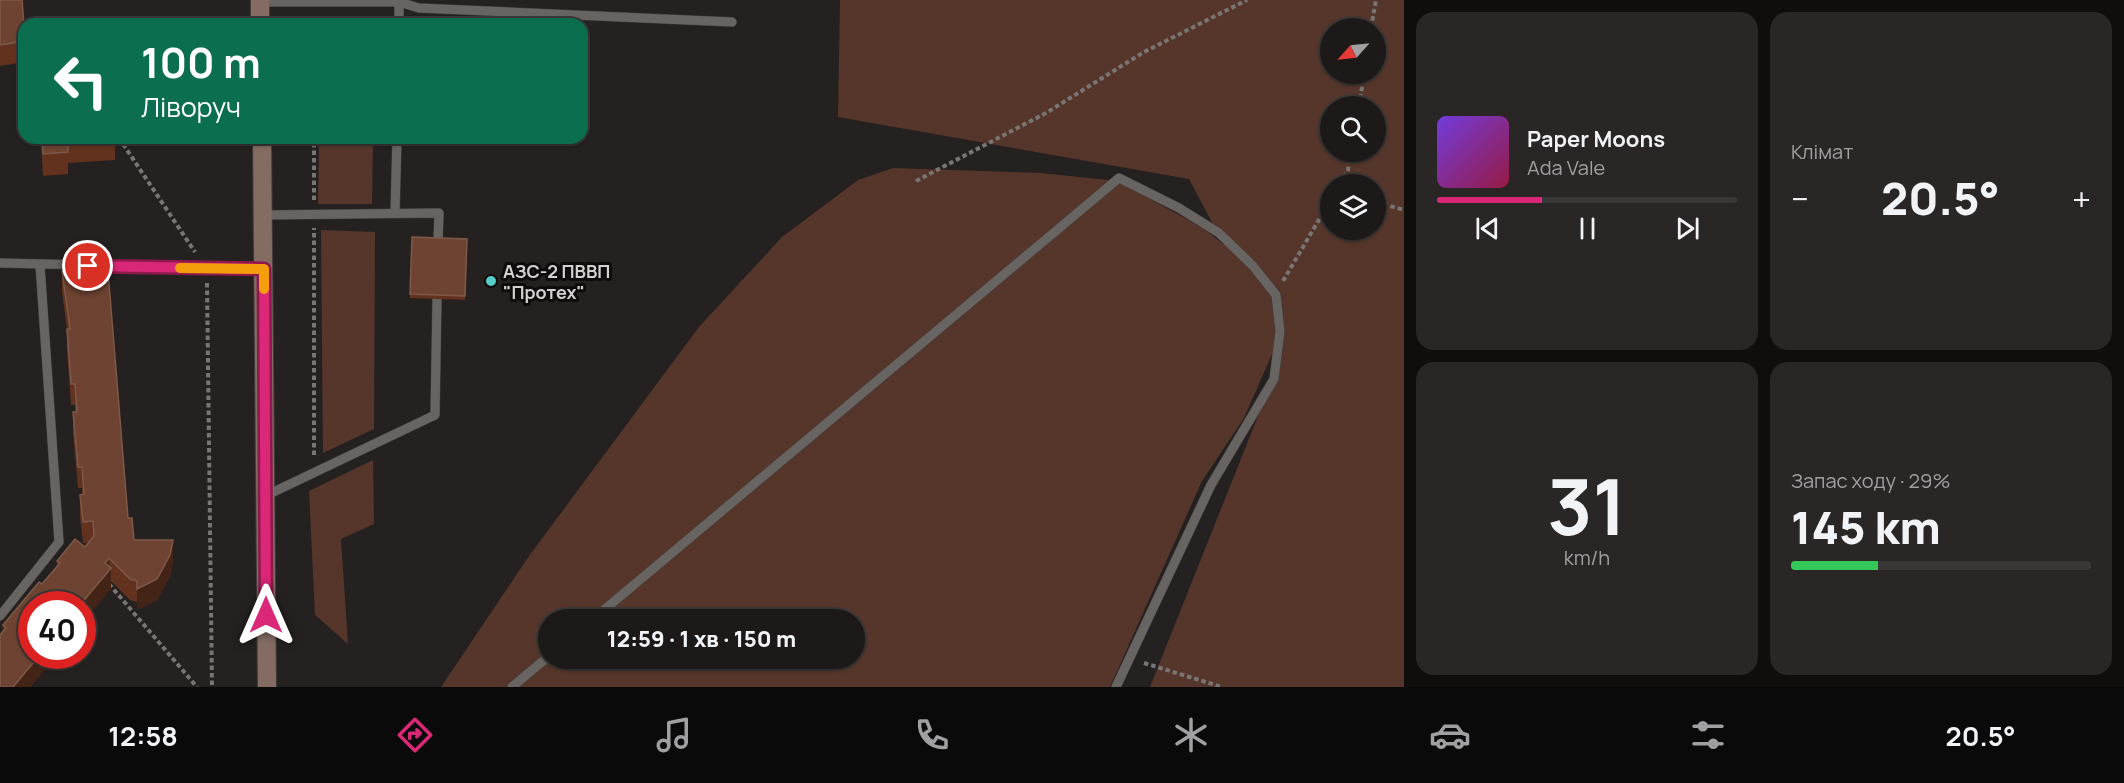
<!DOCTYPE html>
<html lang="uk">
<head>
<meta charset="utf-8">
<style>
  body { margin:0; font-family:Manrope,sans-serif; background:#292625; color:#f1f3f6; height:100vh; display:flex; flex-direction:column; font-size:22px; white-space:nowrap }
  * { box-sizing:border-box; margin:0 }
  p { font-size:20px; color:#a0a0a2 }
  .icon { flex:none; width:33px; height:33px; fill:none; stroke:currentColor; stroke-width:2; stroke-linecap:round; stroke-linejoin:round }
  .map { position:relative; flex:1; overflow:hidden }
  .drawer { display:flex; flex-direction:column; gap:12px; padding:12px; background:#0f0e0d; width:720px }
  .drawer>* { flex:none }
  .banner { position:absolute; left:18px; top:18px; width:570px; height:126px; border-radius:18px; box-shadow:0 2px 4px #0004,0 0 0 2px #3a3837; background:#0b6e4f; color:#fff; overflow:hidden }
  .needle { width:39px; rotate:243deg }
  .buttons { position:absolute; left:1320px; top:18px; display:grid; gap:12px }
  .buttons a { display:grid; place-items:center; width:66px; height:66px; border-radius:50%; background:#1c1918; box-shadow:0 2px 4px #0004,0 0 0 2px #3a3837; font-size:30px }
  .speed { position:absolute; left:18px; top:591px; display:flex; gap:12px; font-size:30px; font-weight:700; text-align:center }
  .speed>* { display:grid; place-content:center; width:78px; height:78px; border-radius:50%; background:#1c1918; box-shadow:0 2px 4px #0004,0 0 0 2px #3a3837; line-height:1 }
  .speed .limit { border:9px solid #d22; background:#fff; color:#111 }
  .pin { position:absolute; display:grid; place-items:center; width:51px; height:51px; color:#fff; margin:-26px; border:3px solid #fff; border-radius:50%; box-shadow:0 2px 6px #0007 }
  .me { position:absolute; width:66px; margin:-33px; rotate:0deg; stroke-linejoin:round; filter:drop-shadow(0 0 4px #0008) }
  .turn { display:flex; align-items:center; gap:21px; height:126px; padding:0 24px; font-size:27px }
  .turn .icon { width:78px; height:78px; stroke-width:2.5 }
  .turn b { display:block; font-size:42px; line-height:51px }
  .big { font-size:45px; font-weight:800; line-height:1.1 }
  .drawer .card { flex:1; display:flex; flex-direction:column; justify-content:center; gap:9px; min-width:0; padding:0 21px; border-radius:18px; background:#292625 }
  .drawer .dial { align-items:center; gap:0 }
  .dial b { font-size:78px; line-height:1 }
  .song { display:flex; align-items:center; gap:18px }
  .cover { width:72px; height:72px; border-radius:9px; background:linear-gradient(135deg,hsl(260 70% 55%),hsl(340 70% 35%)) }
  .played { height:6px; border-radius:3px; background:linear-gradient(90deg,#db2777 35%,#3a3837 35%) }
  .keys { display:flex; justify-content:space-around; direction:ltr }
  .heat { display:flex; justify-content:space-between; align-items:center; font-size:33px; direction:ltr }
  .charge { height:9px; border-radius:4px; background:linear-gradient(90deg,#34c759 29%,#3a3837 0) }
  .drawer .tiles { flex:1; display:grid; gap:12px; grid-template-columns:repeat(2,1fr) }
  .trip { position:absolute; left:538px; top:609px; width:327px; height:60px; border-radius:30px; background:#1c1918; box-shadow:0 2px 4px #0004,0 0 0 2px #3a3837; font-weight:800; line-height:60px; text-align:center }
  .tabs { display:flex; height:96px; justify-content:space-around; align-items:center; background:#0b0a0a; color:#a0a0a2 }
  .tabs .icon { width:42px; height:42px }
  .tabs .selected { color:#db2777 }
  .tabs b { font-size:27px; color:#f1f3f6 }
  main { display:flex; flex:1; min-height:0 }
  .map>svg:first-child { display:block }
</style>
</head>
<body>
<main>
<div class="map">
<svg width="1404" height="687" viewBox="0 0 1404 687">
  <rect width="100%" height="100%" fill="#252120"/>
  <g fill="#56362a" fill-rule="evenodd">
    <path d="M840,0h564v687h-254l132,-331 -6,-11 -32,73 -42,63 -92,206h-669l88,-131 170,-229 83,-90 76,-57 35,-12 148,5 76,8 86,47 21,17 -35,-66 -351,-62zM1330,28h46v46h-46zM1330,106h46v46h-46zM1330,184h46v46h-46zM549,620h306v38h-306z"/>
    <polygon points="319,138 373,138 372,204 318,204"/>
    <polygon points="321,230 375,232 374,429 323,453"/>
    <polygon points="373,460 374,524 341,539 348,644 315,615 309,491"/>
  </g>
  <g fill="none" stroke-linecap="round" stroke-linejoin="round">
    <g stroke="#413e3d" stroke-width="10">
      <g id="lane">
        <polyline points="260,2 399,2 419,8 732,22"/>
        <polyline points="399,24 399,0"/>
        <polyline points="395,213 397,138"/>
        <polyline points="263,215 439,213 438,242"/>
        <polyline points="0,263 264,269"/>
        <polyline points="265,496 435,415 437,299"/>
        <polyline points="0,616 59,542 40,265"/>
        <polyline points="592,620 1119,178 1179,208 1219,233 1253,266 1276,295 1280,331 1274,379 1211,485 1116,687"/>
        <polyline points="512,687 549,656"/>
      </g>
    </g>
    <g stroke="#413e3d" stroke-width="20">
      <g id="secondary">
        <polyline points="260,0 260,24"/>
        <polyline points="262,138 267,687"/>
      </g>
    </g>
    <g stroke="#787574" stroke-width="4" stroke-dasharray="4.5 3" stroke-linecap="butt">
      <polyline points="1371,28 1376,0"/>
      <polyline points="1359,106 1364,74"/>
      <polyline points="119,138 195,252"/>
      <polyline points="916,181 1046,113 1144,52 1247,0"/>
      <polyline points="1340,184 1348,170 1351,152"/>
      <polyline points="314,200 314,138"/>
      <polyline points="1376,202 1404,210"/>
      <polyline points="1283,281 1330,201"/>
      <polyline points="207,283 212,687"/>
      <polyline points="314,455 314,228"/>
      <polyline points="109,584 197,687"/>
      <polyline points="1144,663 1222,687"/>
    </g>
    <use href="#lane" stroke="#686462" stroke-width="9"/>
    <use href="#secondary" stroke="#846c62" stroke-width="18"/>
  </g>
  <g fill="#62321e">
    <polygon points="0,0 24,25 24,84 24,62 0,66"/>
    <polygon points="32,138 115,138 115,160 68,163 68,174 43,176 41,144 32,145"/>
    <polygon points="467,239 465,300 410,298 410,294"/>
    <polygon points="62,271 134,540 173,561 170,576 157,600 137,610 137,602 130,600 111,581 111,589 32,656 56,656 30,687 0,687 3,625 42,584 57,566 57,561 85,547 89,543 83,543 80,516 80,495 82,494 82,488 78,488 73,433 73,412 75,412 75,405 71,405 67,350 67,329 62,292"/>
  </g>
  <g fill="#442417">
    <polygon points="173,540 173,561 170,576 157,600 137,610 137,589"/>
    <polygon points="109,558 109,571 111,568 111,589 82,623 82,604 81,604 105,563"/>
    <polygon points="39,656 56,656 30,687 13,687"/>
  </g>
  <g fill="#6e4331" stroke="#7e594a" stroke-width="1.5">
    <polygon points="0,0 22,0 24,25 24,41 0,45"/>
    <polygon points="426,19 461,20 460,24 426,24"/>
    <polygon points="42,138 107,138 68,141 68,152 43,154"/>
    <polygon points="412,237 467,239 465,296 410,294"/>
    <polygon points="62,271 108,271 128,518 132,518 134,540 173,540 170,555 157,579 137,589 137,581 130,579 109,558 105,563 111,568 81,604 32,604 32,656 39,656 13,687 0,687 0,635 6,628 3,625 39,582 42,584 60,563 57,561 75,539 85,547 94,536 93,521 83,522 80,495 84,494 83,480 82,467 78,467 73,412 77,412 75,384 71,384 67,329 70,329"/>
  </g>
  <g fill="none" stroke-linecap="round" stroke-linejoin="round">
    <g stroke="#8e194d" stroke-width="15">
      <polyline id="route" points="88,266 264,269 266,615"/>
    </g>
    <use href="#route" stroke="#db2777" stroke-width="10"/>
    <polyline stroke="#f59e0b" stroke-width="10" points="180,268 264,269 264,289"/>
  </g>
  <circle fill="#54cdc8" stroke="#0d0b0b" stroke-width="2" cx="491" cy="281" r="6"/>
  <g text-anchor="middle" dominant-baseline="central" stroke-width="6" stroke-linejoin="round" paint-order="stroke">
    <g font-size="18" font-weight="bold" fill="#d3d1d0" stroke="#0d0b0b" text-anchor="start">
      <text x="503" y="271">АЗС-2 ПВВП<tspan x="503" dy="21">"Протех"</tspan></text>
    </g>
  </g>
</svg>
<div class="buttons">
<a><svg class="needle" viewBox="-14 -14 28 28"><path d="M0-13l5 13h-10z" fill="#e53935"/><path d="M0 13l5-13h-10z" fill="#a0a0a2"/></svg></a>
<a><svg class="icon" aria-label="search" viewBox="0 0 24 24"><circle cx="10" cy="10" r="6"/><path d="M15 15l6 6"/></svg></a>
<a><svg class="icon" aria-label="layers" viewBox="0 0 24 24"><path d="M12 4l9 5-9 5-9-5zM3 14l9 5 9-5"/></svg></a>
</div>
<div class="speed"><div class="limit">40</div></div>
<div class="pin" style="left:88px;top:266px;background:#d93025"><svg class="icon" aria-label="arrive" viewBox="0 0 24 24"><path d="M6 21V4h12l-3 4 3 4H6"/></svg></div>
<svg class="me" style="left:266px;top:615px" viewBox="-20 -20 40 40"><path d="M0-17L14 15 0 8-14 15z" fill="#db2777" stroke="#fff" stroke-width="4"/></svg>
<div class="trip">12:59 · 1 хв · 150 m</div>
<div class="banner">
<div class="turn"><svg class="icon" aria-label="left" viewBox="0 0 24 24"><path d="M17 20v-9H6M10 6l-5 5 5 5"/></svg><div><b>100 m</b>Ліворуч</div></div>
</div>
</div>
<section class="drawer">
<div class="tiles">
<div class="card">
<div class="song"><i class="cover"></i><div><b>Paper Moons</b><p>Ada Vale</p></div></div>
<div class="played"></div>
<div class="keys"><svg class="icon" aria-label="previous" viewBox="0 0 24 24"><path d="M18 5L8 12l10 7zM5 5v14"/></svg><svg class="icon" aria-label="pause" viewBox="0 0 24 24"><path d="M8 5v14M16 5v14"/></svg><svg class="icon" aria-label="next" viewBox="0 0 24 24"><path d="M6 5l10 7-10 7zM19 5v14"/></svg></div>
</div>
<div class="card"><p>Клімат</p>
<div class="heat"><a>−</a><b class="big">20.5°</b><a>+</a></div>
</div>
<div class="card dial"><b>31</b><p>km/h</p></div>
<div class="card"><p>Запас ходу · 29%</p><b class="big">145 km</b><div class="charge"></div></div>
</div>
</section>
</main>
<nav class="tabs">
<b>12:58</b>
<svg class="icon selected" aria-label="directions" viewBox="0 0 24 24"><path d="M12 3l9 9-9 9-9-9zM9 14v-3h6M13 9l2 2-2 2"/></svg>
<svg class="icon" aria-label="music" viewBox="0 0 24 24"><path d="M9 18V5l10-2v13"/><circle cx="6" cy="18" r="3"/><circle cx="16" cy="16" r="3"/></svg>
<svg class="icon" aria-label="phone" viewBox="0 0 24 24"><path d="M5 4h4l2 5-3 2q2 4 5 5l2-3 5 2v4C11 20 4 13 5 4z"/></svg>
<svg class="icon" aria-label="climate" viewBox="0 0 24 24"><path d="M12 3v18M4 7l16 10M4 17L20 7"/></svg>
<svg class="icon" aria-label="car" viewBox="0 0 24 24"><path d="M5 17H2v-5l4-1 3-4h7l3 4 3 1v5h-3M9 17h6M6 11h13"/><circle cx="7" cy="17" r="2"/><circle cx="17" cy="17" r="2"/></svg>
<svg class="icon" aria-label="filters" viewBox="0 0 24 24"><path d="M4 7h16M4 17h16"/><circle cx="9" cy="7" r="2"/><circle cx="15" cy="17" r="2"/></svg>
<b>20.5°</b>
</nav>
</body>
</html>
